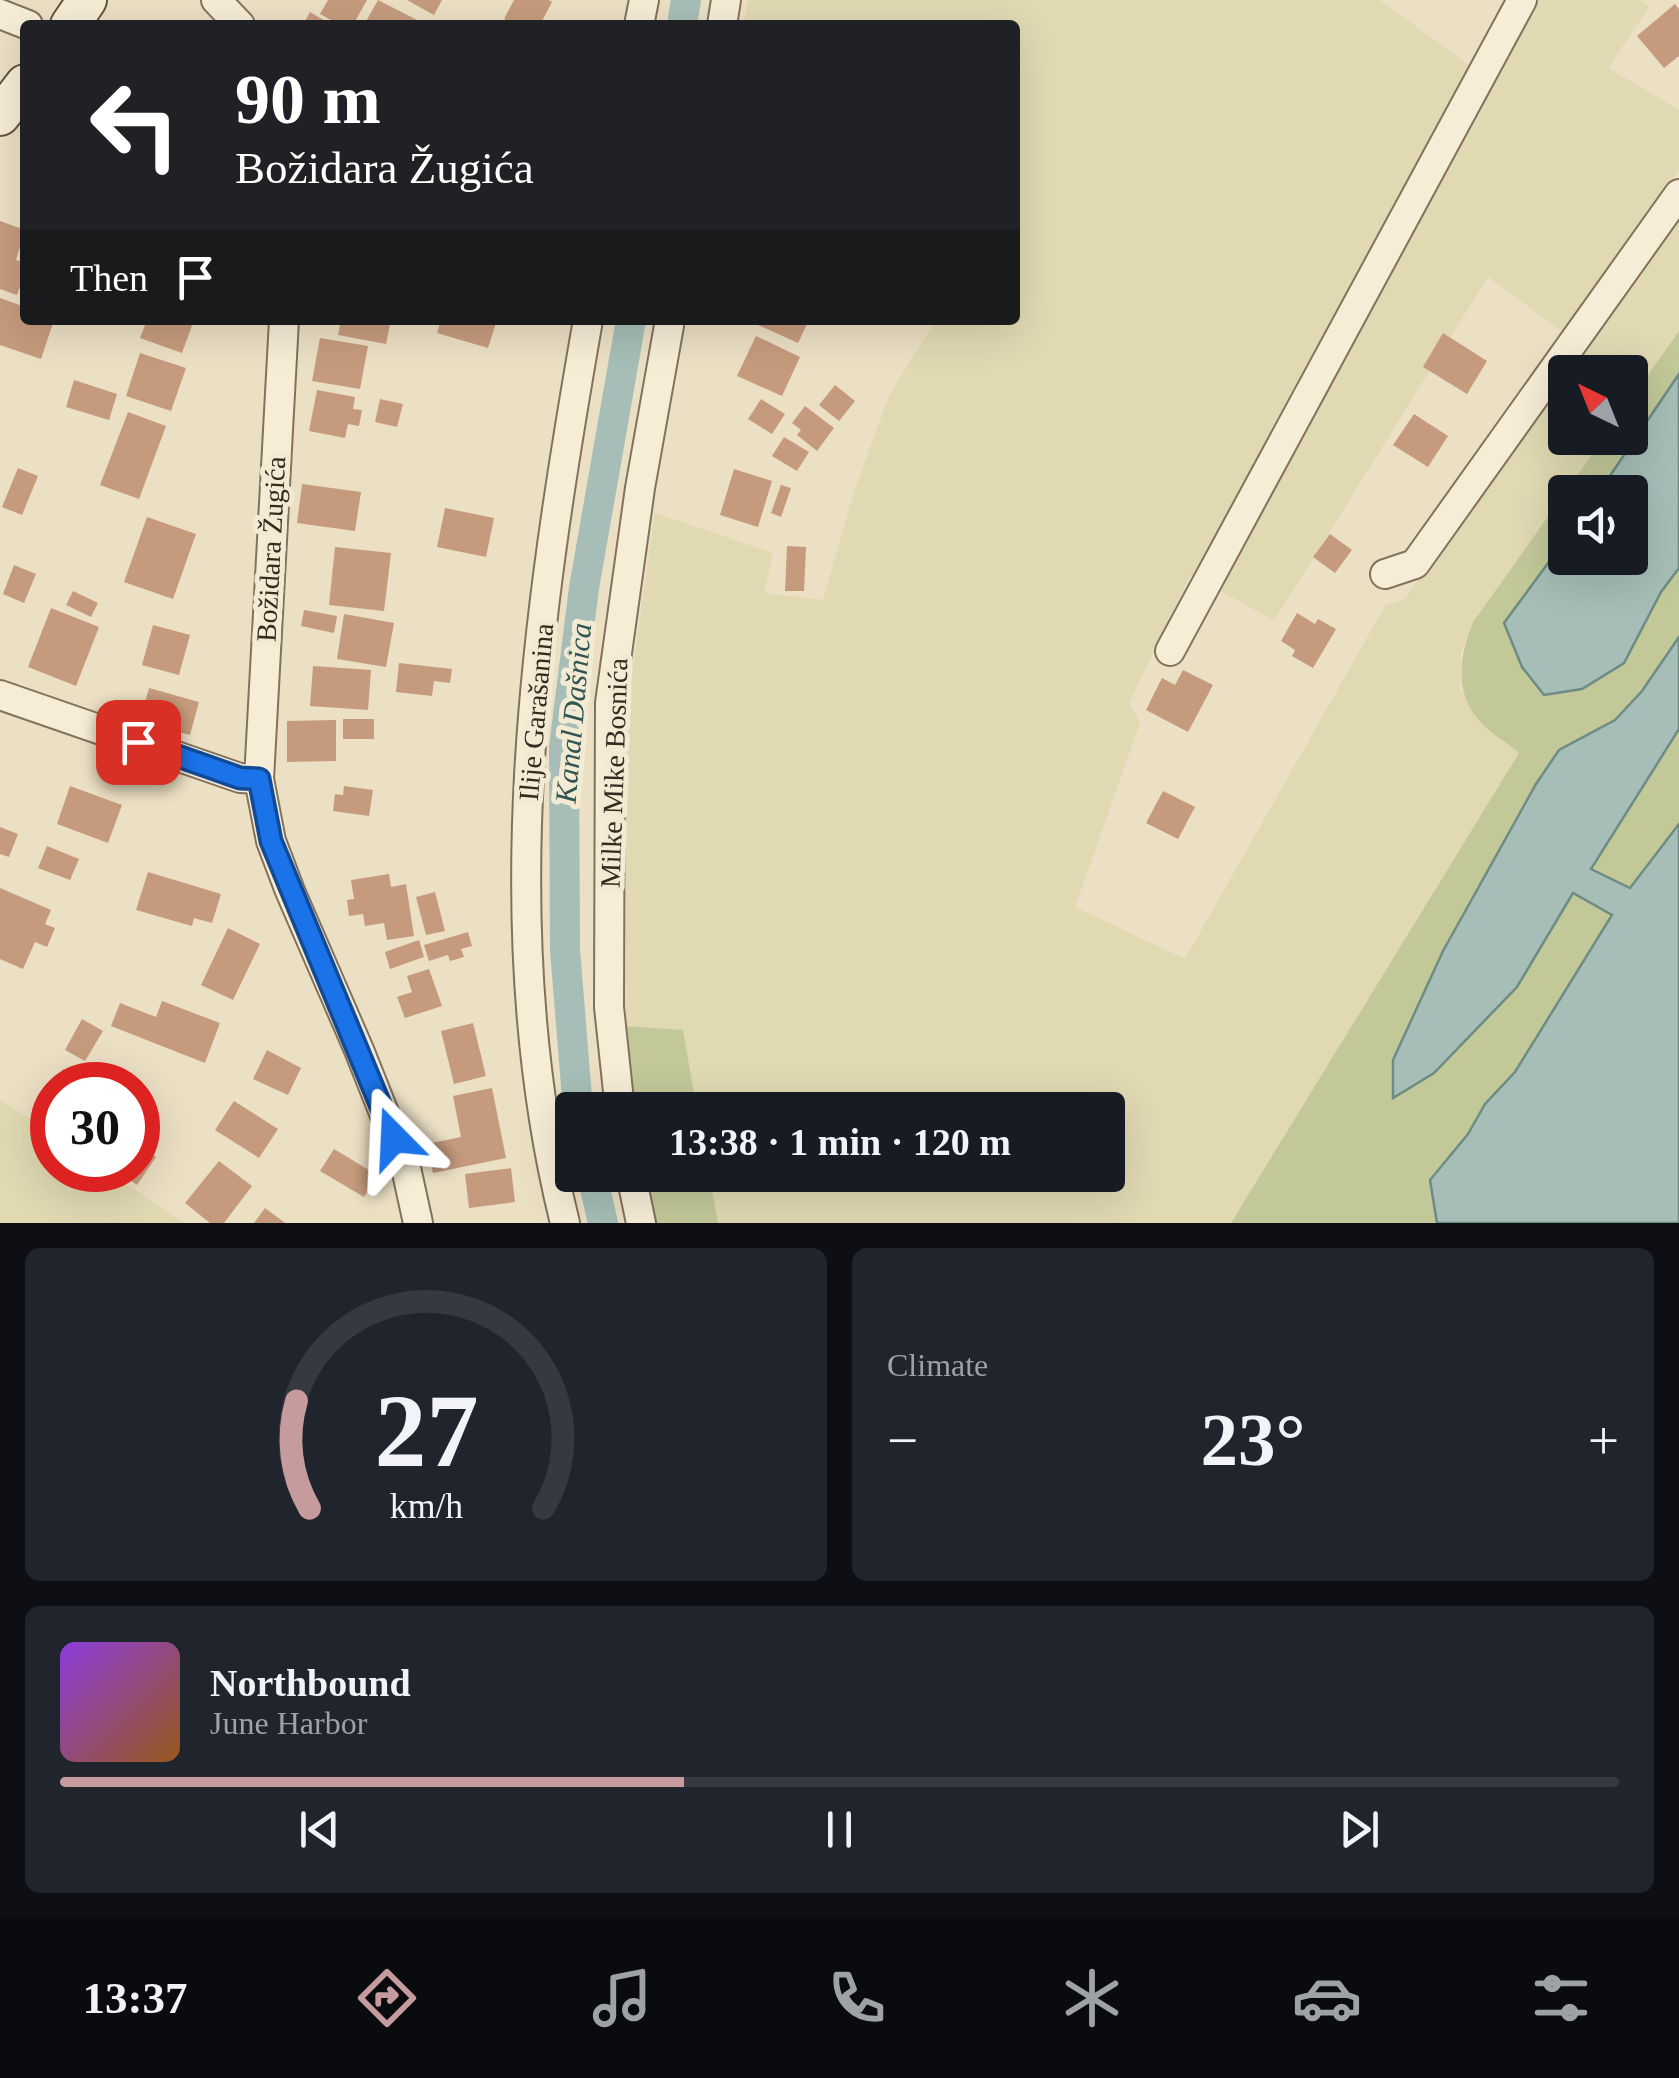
<!DOCTYPE html>
<html lang="en">
<head>
<meta charset="utf-8">
<style>
  body { margin:0; font-family:"Times New Roman",serif; background:#20242c; color:#f1f3f6; height:100vh; display:flex; flex-direction:column; font-size:38px; white-space:nowrap }
  * { box-sizing:border-box; margin:0 }
  p { font-size:32px; color:#9ea1a6 }
  .icon { flex:none; width:55px; height:55px; fill:none; stroke:currentColor; stroke-width:2; stroke-linecap:round; stroke-linejoin:round }
  .map { position:relative; height:1223px; overflow:hidden }
  .panel { display:flex; flex-direction:column; gap:25px; padding:25px; background:#0d0f14; flex:1 }
  .panel>* { flex:none }
  .banner { position:absolute; left:20px; top:20px; width:1000px; height:305px; border-radius:10px; box-shadow:0 10px 40px #0002; background:#202124; color:#fff; overflow:hidden }
  .needle { width:65px; rotate:317deg }
  .fabs { position:absolute; left:1548px; top:355px; display:grid; gap:20px }
  .fabs a { display:grid; place-items:center; width:100px; height:100px; border-radius:10px; background:#171b24; box-shadow:0 10px 40px #0002; font-size:50px }
  .speed { position:absolute; left:30px; top:1062px; display:flex; gap:20px; font-size:50px; font-weight:700; text-align:center }
  .speed>* { display:grid; place-content:center; width:130px; height:130px; border-radius:50%; background:#171b24; box-shadow:0 10px 40px #0002; line-height:1 }
  .speed .limit { border:15px solid #d22; background:#fff; color:#111 }
  .pin { position:absolute; display:grid; place-items:center; width:85px; height:85px; color:#fff; margin:-42px; border-radius:20px; box-shadow:0 5px 15px #0006 }
  .me { position:absolute; width:110px; margin:-55px; rotate:339deg; stroke-linejoin:round; filter:drop-shadow(0 0 8px #0008) }
  .turn { display:flex; align-items:center; gap:35px; height:210px; padding:0 50px; font-size:45px }
  .turn .icon { width:130px; height:130px; stroke-width:2.5 }
  .turn b { display:block; font-size:70px; line-height:85px }
  .then { display:flex; align-items:center; height:95px; padding:0 50px; background:#0003; gap:20px; font-size:38px }
  .big { font-size:75px; font-weight:700; line-height:1.1 }
  .panel .tile { flex:1; display:flex; flex-direction:column; justify-content:center; gap:15px; min-width:0; padding:0 35px; border-radius:15px; background:#20242c }
  .panel .dial { align-items:center; gap:0 }
  .dial svg { height:260px; overflow:visible; fill:none; stroke:#363941; stroke-width:7; stroke-linecap:round; text-anchor:middle }
  .dial text { fill:#f1f3f6; stroke:none }
  .song { display:flex; align-items:center; gap:30px }
  .cover { width:120px; height:120px; border-radius:15px; background:linear-gradient(135deg,hsl(270 70% 55%),hsl(30 70% 35%)) }
  .played { height:10px; border-radius:5px; background:linear-gradient(90deg,#c59b9d 40%,#363941 40%) }
  .keys { display:flex; justify-content:space-around; direction:ltr }
  .heat { display:flex; justify-content:space-between; align-items:center; font-size:55px; direction:ltr }
  .panel .tiles { flex:1; display:grid; gap:25px; grid-template-columns:1fr 1fr }
  .tile:last-child { grid-column:span 2 }
  .trip { position:absolute; left:555px; top:1092px; width:570px; height:100px; border-radius:10px; background:#171b24; box-shadow:0 10px 40px #0002; font-weight:700; line-height:100px; text-align:center }
  .tabs { display:flex; height:160px; justify-content:space-around; align-items:center; background:#090b0e; color:#9ea1a6 }
  .tabs .icon { width:70px; height:70px }
  .tabs .active { color:#c59b9d }
  .tabs b { font-size:45px; color:#f1f3f6 }
  .map>svg:first-child { display:block }
</style>
</head>
<body>
<div class="map">
<svg width="1679" height="1223" viewBox="0 0 1679 1223">
  <rect width="100%" height="100%" fill="#ebdfc4"/>
  <g fill="#e0d9b2">
    <polygon points="748,0 1380,0 1471,67 1533,0 1640,0 1649,7 1608,68 1679,110 1679,170 1565,333 1488,277 1274,621 1191,574 1129,703 1140,723 1075,907 1185,959 1385,606 1405,599 1581,344 1679,209 1679,331 1630,400 1630,372 1565,372 1565,438 1604,438 1473,622 1461,653 1460,687 1481,723 1520,753 1231,1223 718,1223 709,1175 1108,1175 1108,1110 697,1110 683,1030 626,1026 626,716 655,513 773,553 764,593 823,600 855,489 890,394 936,320 1015,320 1015,25 743,25"/>
    <polygon points="0,1100 52,1133 52,1170 106,1170 184,1223 0,1223"/>
  </g>
  <g fill="#c3c899">
    <path d="M1679,331v43l-80,118h-34v48l-61,83 120,40 37,-71 18,-24v69l-37,54 -27,30 -56,29 -23,34 -93,167 -50,109 1,38 40,-25 83,-86 56,-95 39,23 -97,157 -30,32 -17,30 -38,46 7,43h-206l288,-470c-11,-10 -26,-18 -37,-29 -29,-31 -23,-66 -9,-102l131,-184h26v-38z"/>
    <polygon points="1679,729 1679,824 1630,888 1590,869"/>
    <polygon points="626,1026 683,1030 697,1110 630,1110 624,1064"/>
    <polygon points="640,1175 709,1175 718,1223 651,1223"/>
  </g>
  <g fill="#a6beb7" stroke="#6d8c84" stroke-width="2.5">
    <polygon points="1679,374 1679,568 1661,592 1624,663 1582,689 1544,695 1522,667 1504,623 1565,540 1565,558 1630,558 1630,492 1599,492"/>
    <polygon points="1679,637 1679,729 1591,869 1630,888 1679,824 1679,1223 1437,1223 1430,1180 1468,1134 1485,1104 1515,1072 1612,915 1573,893 1517,987 1434,1073 1393,1098 1393,1060 1443,951 1536,784 1559,750 1615,720 1642,691"/>
  </g>
  <g fill="none" stroke-linecap="round" stroke-linejoin="round">
    <g stroke="#a6beb7" stroke-width="30">
      <polyline points="682,25 686,0"/>
      <polyline points="578,1110 565,950 564,747 584,588 631,320"/>
      <polyline points="592,1175 603,1223"/>
    </g>
  </g>
  <g fill="#c69b7d">
    <polygon points="328,0 367,0 353,25 340,25 320,14"/>
    <polygon points="378,0 419,21 417,25 364,25"/>
    <polygon points="407,0 442,0 434,15"/>
    <polygon points="514,0 549,0 552,2 540,25 516,25 504,19"/>
    <polygon points="1675,4 1679,9 1679,56 1664,68 1637,36"/>
    <polygon points="310,12 332,25 303,25"/>
    <polygon points="0,221 25,230 16,260 25,263 25,272 17,295 0,289"/>
    <polygon points="0,298 25,307 25,320 54,320 41,359 0,345"/>
    <polygon points="147,320 194,320 182,353 140,338"/>
    <polygon points="341,320 390,324 386,344 338,335"/>
    <polygon points="441,320 497,320 488,348 437,333"/>
    <polygon points="761,320 809,320 798,343 758,325"/>
    <polygon points="1443,333 1487,361 1467,394 1423,367"/>
    <polygon points="756,336 800,357 782,396 737,376"/>
    <polygon points="320,338 368,346 360,389 312,381"/>
    <polygon points="140,353 186,368 171,411 126,396"/>
    <polygon points="74,380 117,394 109,420 66,407"/>
    <polygon points="835,385 855,401 839,421 819,405"/>
    <polygon points="317,390 355,397 353,409 362,410 359,426 348,424 345,438 309,431"/>
    <polygon points="380,399 403,404 397,427 375,422"/>
    <polygon points="761,399 785,414 772,434 748,419"/>
    <polygon points="805,406 834,428 817,451 797,435 801,430 792,423"/>
    <polygon points="128,412 166,426 139,499 100,485"/>
    <polygon points="1414,414 1448,436 1428,467 1393,445"/>
    <polygon points="784,437 809,452 797,471 772,456"/>
    <polygon points="18,468 38,476 22,515 2,507"/>
    <polygon points="734,469 772,481 758,527 720,515"/>
    <polygon points="302,484 361,492 355,531 297,523"/>
    <polygon points="781,485 791,488 781,517 771,513"/>
    <polygon points="445,508 494,518 486,557 437,547"/>
    <polygon points="147,517 196,534 173,599 124,582"/>
    <polygon points="1330,534 1352,550 1335,573 1313,557"/>
    <polygon points="787,546 806,547 804,591 785,591"/>
    <polygon points="335,547 391,553 384,611 329,605"/>
    <polygon points="14,565 36,574 24,603 3,594"/>
    <polygon points="73,591 98,603 91,617 66,605"/>
    <polygon points="51,608 99,627 76,686 28,667"/>
    <polygon points="304,610 337,616 334,633 301,626"/>
    <polygon points="1297,613 1315,624 1318,619 1336,629 1313,668 1292,656 1295,650 1281,641"/>
    <polygon points="344,614 394,623 386,667 337,659"/>
    <polygon points="153,625 190,635 179,675 142,665"/>
    <polygon points="399,663 452,669 450,683 434,681 432,696 396,692"/>
    <polygon points="313,666 371,670 368,710 310,706"/>
    <polygon points="1183,670 1213,685 1188,732 1146,710 1162,678 1175,685"/>
    <polygon points="149,688 199,702 190,735 140,721"/>
    <rect x="343" y="719" width="31" height="20"/>
    <polygon points="336,720 336,761 287,762 287,721"/>
    <polygon points="70,786 122,805 108,843 57,824"/>
    <polygon points="344,786 373,790 369,816 333,811 335,794 343,795"/>
    <polygon points="1163,791 1195,807 1178,839 1146,823"/>
    <polygon points="0,827 18,834 9,857 0,854"/>
    <polygon points="47,846 79,859 70,880 38,868"/>
    <polygon points="148,872 221,894 212,923 194,918 192,926 136,910"/>
    <polygon points="389,874 391,887 406,884 414,936 387,940 384,923 365,926 363,914 349,916 347,900 354,899 351,880"/>
    <polygon points="0,888 51,910 45,924 55,928 47,947 35,942 23,969 0,959"/>
    <polygon points="435,892 445,931 426,935 416,897"/>
    <polygon points="228,928 260,944 233,1000 201,985"/>
    <polygon points="468,932 472,946 461,949 464,957 450,961 448,955 429,961 424,945"/>
    <polygon points="419,940 424,957 390,969 385,952"/>
    <polygon points="429,969 442,1006 405,1018 397,997 412,992 407,976"/>
    <polygon points="162,1001 220,1023 205,1063 111,1026 120,1003 156,1017"/>
    <polygon points="82,1019 103,1031 85,1061 65,1050"/>
    <polygon points="473,1023 486,1076 454,1084 441,1031"/>
    <polygon points="267,1050 301,1068 288,1095 253,1079"/>
    <polygon points="63,1069 87,1085 53,1085"/>
    <polygon points="52,1086 52,1124 35,1112"/>
    <polygon points="492,1088 506,1158 433,1173 427,1144 461,1137 453,1096"/>
    <polygon points="234,1101 278,1129 259,1158 215,1130"/>
    <polygon points="138,1144 156,1157 137,1185 116,1170 138,1170"/>
    <polygon points="334,1149 377,1175 364,1197 320,1171"/>
    <polygon points="219,1161 252,1186 224,1223 210,1223 185,1203"/>
    <polygon points="511,1168 515,1202 469,1208 465,1174"/>
    <polygon points="265,1208 285,1223 254,1223"/>
  </g>
  <g fill="none" stroke-linecap="round" stroke-linejoin="round">
    <g stroke="#84715c" stroke-width="32">
      <g id="minor">
        <polyline points="216,0 240,25"/>
        <polyline points="0,14 28,25"/>
        <polyline points="639,25 644,0"/>
        <polyline points="722,25 726,0"/>
        <polyline points="284,320 259,779 271,841 290,891 359,1050 406,1168 418,1223"/>
        <polyline points="1385,574 1415,564 1679,194"/>
        <polyline points="1170,651 1522,0"/>
        <polyline points="0,695 240,778 259,779"/>
        <polyline points="620,1110 609,1007 610,703 640,488 670,320"/>
        <polyline points="631,1175 641,1223"/>
        <path d="M565,1223c-74,-297 -29,-606 23,-903"/>
      </g>
    </g>
    <g stroke="#66533f" stroke-width="42">
      <g id="secondary">
        <polyline points="70,25 87,0"/>
        <polyline points="0,116 25,84"/>
      </g>
    </g>
    <use href="#minor" stroke="#f6edd7" stroke-width="28"/>
    <use href="#secondary" stroke="#f6edd7" stroke-width="38"/>
  </g>
  <g fill="none" stroke-linecap="round" stroke-linejoin="round">
    <g stroke="#114b97" stroke-width="25">
      <polyline id="route" points="138,742 240,778 259,779 271,841 394,1138"/>
    </g>
    <use href="#route" stroke="#1a73e8" stroke-width="18"/>
  </g>
  <g text-anchor="middle" dominant-baseline="central" stroke-width="10" stroke-linejoin="round" paint-order="stroke">
    <g font-size="28" fill="#352a1f" stroke="#f3ead3">
      <text transform="translate(271 549) rotate(-87)">Božidara Žugića</text>
      <text transform="translate(536 712) rotate(-85)">Ilije Garašanina</text>
      <text transform="translate(614 773) rotate(-88)">Milke Mike Bosnića</text>
    </g>
    <g font-size="30" font-style="italic" fill="#2f5452" stroke="#f3ead3">
      <text transform="translate(573 713) rotate(-85)">Kanal Dašnica</text>
    </g>
  </g>
</svg>
<div class="fabs">
<a><svg class="needle" viewBox="-14 -14 28 28"><path d="M0-13l5 13h-10z" fill="#e53935"/><path d="M0 13l5-13h-10z" fill="#9ea1a6"/></svg></a>
<a><svg class="icon" aria-label="sound" viewBox="0 0 24 24"><path d="M4 9h4l5-4v14l-5-4H4zM17 9q2 3 0 6"/></svg></a>
</div>
<div class="speed"><div class="limit">30</div></div>
<div class="pin" style="left:138px;top:742px;background:#d93025"><svg class="icon" aria-label="arrive" viewBox="0 0 24 24"><path d="M6 21V4h12l-3 4 3 4H6"/></svg></div>
<svg class="me" style="left:394px;top:1138px" viewBox="-20 -20 40 40"><path d="M0-17L14 15 0 8-14 15z" fill="#1a73e8" stroke="#fff" stroke-width="4"/></svg>
<div class="trip">13:38 · 1 min · 120 m</div>
<div class="banner">
<div class="turn"><svg class="icon" aria-label="left" viewBox="0 0 24 24"><path d="M17 20v-9H6M10 6l-5 5 5 5"/></svg><div><b>90 m</b>Božidara Žugića</div></div>
<div class="then">Then<svg class="icon" aria-label="arrive" viewBox="0 0 24 24"><path d="M6 21V4h12l-3 4 3 4H6"/></svg></div>
</div>
</div>
<section class="panel">
<div class="tiles">
<div class="tile dial"><svg viewBox="0 0 100 80">
<path d="M14 69A42 42 0 1 1 86 69"/>
<path d="M14 69A42 42 0 0 1 10 36" stroke="#c59b9d"/>
<text x="50" y="56" font-size="32" font-weight="700">27</text>
<text x="50" y="72" font-size="11">km/h</text>
</svg></div>
<div class="tile"><p>Climate</p>
<div class="heat"><a>−</a><b class="big">23°</b><a>+</a></div>
</div>
<div class="tile">
<div class="song"><i class="cover"></i><div><b>Northbound</b><p>June Harbor</p></div></div>
<div class="played"></div>
<div class="keys"><svg class="icon" aria-label="previous" viewBox="0 0 24 24"><path d="M18 5L8 12l10 7zM5 5v14"/></svg><svg class="icon" aria-label="pause" viewBox="0 0 24 24"><path d="M8 5v14M16 5v14"/></svg><svg class="icon" aria-label="next" viewBox="0 0 24 24"><path d="M6 5l10 7-10 7zM19 5v14"/></svg></div>
</div>
</div>
</section>
<nav class="tabs">
<b>13:37</b>
<svg class="icon active" aria-label="directions" viewBox="0 0 24 24"><path d="M12 3l9 9-9 9-9-9zM9 14v-3h6M13 9l2 2-2 2"/></svg>
<svg class="icon" aria-label="music" viewBox="0 0 24 24"><path d="M9 18V5l10-2v13"/><circle cx="6" cy="18" r="3"/><circle cx="16" cy="16" r="3"/></svg>
<svg class="icon" aria-label="phone" viewBox="0 0 24 24"><path d="M5 4h4l2 5-3 2q2 4 5 5l2-3 5 2v4C11 20 4 13 5 4z"/></svg>
<svg class="icon" aria-label="climate" viewBox="0 0 24 24"><path d="M12 3v18M4 7l16 10M4 17L20 7"/></svg>
<svg class="icon" aria-label="car" viewBox="0 0 24 24"><path d="M5 17H2v-5l4-1 3-4h7l3 4 3 1v5h-3M9 17h6M6 11h13"/><circle cx="7" cy="17" r="2"/><circle cx="17" cy="17" r="2"/></svg>
<svg class="icon" aria-label="filters" viewBox="0 0 24 24"><path d="M4 7h16M4 17h16"/><circle cx="9" cy="7" r="2"/><circle cx="15" cy="17" r="2"/></svg>
</nav>
</body>
</html>
